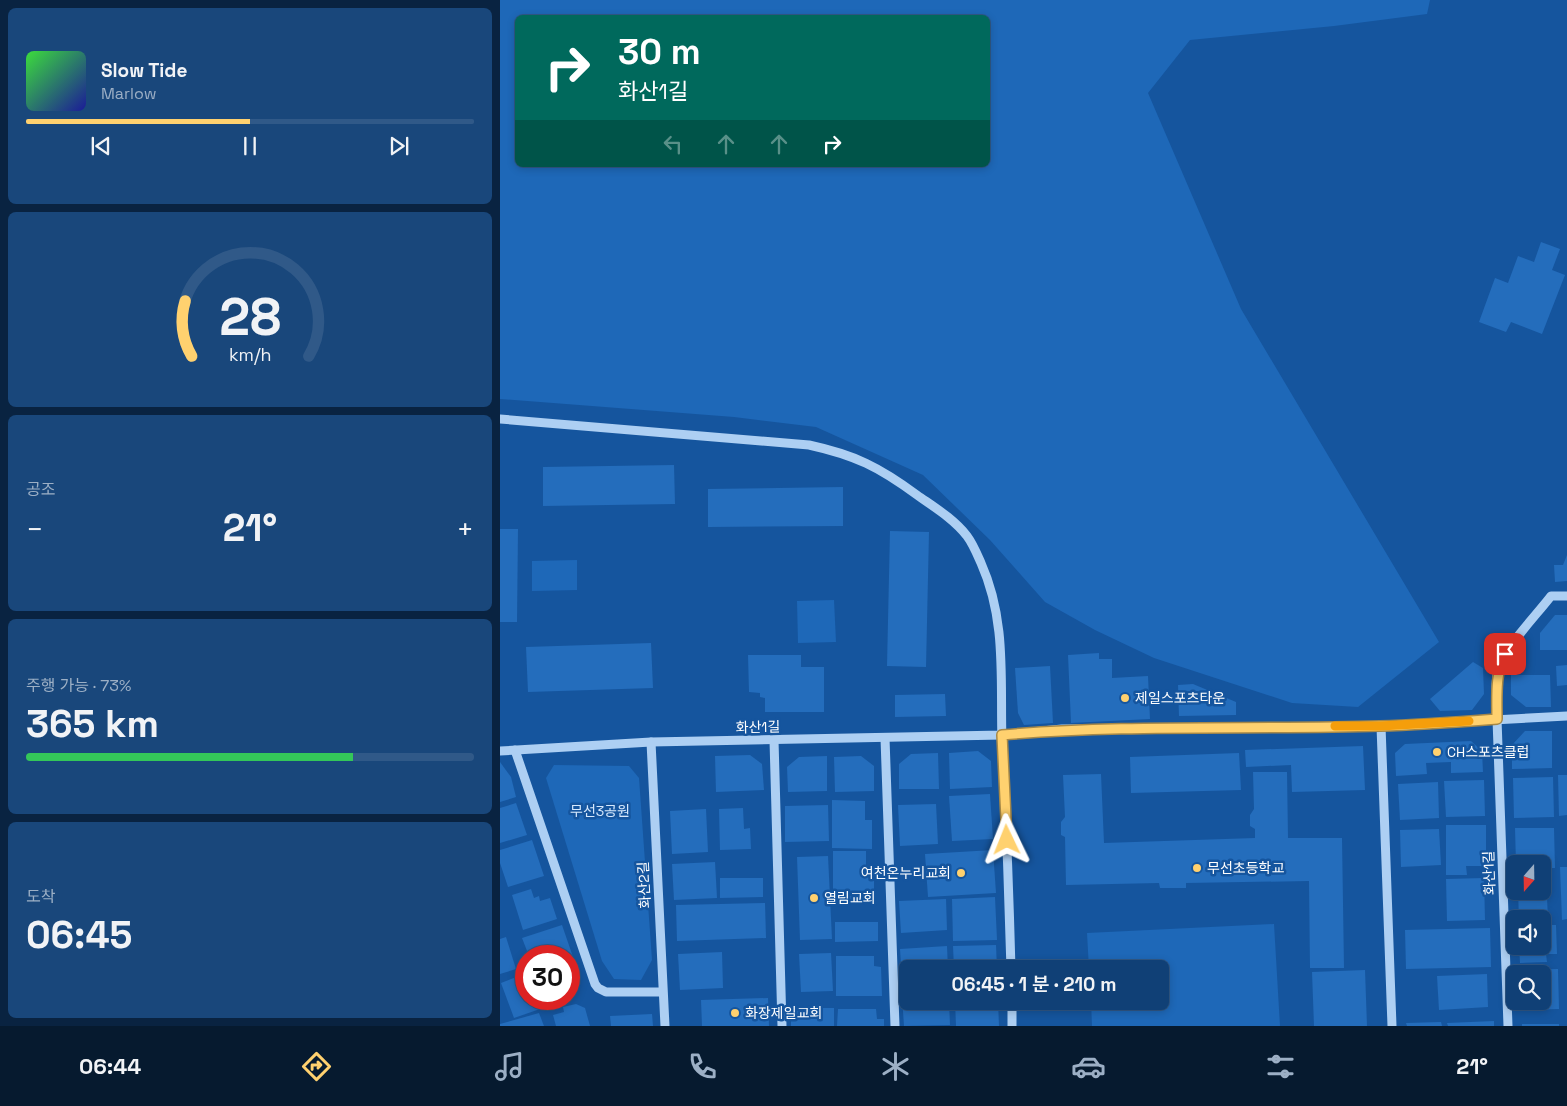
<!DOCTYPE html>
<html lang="ko">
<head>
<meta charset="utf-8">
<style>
  body { margin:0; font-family:"Space Grotesk","Noto Sans KR",sans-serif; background:#19477b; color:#f1f3f6; height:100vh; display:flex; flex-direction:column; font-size:19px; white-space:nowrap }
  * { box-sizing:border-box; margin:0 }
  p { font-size:16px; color:#9cafc5 }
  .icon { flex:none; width:28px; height:28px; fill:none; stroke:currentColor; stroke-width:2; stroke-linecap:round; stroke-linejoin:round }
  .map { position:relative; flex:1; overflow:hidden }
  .details { display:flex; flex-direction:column; gap:8px; padding:8px; background:#092341; width:500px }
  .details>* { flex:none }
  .guide { position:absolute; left:15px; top:15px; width:475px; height:152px; border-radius:8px; box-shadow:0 2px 8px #0003,0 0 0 1px #305988; background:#00695c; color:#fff; overflow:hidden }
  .needle { width:32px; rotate:200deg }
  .fabs { position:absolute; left:1006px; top:855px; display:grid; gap:10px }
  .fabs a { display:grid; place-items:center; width:45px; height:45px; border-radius:8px; background:#104076; box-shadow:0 2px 8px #0003,0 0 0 1px #305988; font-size:25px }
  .speed { position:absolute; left:15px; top:945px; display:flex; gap:10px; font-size:25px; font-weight:700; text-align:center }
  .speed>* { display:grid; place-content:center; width:65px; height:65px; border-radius:50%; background:#104076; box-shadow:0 2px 8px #0003,0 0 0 1px #305988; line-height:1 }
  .speed .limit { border:8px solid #d22; background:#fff; color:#111 }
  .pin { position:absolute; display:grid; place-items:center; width:42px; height:42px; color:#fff; margin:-21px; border-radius:10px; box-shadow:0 2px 8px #0006 }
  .me { position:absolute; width:55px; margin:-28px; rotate:358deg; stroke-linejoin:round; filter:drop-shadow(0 0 4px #0008) }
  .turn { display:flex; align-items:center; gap:18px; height:105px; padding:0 20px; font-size:22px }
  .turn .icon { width:65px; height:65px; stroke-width:2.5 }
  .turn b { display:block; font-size:35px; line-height:42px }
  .lanes { display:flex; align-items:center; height:48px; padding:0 20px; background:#0003; justify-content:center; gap:25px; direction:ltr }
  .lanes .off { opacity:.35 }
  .big { font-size:38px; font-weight:600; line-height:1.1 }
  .details .widget { flex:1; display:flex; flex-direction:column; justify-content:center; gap:8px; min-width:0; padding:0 18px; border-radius:8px; background:#19477b }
  .details .dial { align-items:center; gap:0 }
  .dial svg { height:130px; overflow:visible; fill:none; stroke:#305988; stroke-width:7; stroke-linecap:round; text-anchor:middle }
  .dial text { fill:#f1f3f6; stroke:none }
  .song { display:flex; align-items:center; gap:15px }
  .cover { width:60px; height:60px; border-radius:8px; background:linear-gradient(135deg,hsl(120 70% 55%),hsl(240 70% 35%)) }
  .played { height:5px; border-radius:2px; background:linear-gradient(90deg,#ffd16f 50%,#305988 50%) }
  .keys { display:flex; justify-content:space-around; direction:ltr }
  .heat { display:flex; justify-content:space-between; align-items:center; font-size:28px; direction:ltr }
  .charge { height:8px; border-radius:4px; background:linear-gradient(90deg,#34c759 73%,#305988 0) }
  .trip { position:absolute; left:399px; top:960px; width:270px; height:50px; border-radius:8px; background:#104076; box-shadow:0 2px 8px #0003,0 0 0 1px #305988; font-weight:600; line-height:50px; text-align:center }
  .tab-bar { display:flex; height:80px; justify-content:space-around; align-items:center; background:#061a2f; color:#9cafc5 }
  .tab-bar .icon { width:35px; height:35px }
  .tab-bar .active { color:#ffd16f }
  .tab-bar b { font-size:22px; color:#f1f3f6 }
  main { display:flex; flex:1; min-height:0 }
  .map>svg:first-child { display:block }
</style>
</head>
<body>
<main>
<section class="details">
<div class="widget">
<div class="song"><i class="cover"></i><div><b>Slow Tide</b><p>Marlow</p></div></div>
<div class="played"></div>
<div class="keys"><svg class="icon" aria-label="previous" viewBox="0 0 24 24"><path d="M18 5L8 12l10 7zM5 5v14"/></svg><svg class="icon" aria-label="pause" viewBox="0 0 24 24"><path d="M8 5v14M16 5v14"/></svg><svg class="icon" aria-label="next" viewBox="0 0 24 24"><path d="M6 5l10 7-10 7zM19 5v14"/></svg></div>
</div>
<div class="widget dial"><svg viewBox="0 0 100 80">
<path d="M14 69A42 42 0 1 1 86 69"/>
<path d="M14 69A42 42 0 0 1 10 35" stroke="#ffd16f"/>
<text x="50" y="56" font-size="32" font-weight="700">28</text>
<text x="50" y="72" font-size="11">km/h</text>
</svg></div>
<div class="widget"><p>공조</p>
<div class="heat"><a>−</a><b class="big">21°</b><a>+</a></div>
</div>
<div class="widget"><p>주행 가능 · 73%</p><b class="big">365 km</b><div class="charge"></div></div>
<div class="widget"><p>도착</p><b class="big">06:45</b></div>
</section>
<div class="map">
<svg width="1067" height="1026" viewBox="0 0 1067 1026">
  <rect width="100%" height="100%" fill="#15559e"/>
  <g fill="#1e68b8" fill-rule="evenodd">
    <path d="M0,0h930l-3,14 -93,12 -144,14 -42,53 93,216 198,333 -81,65 -66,-4 -138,-45 -59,-28 -50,-28 -55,-62 -67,-65 -107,-48 -82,-10 -234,-18zM18,18h470v147h-470z"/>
    <polygon points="77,560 77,590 32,591 32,561"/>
    <polygon points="334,600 336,642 298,643 297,601"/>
    <polygon points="54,765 129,766 139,778 152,960 141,980 114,979 102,961 46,778"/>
    <polygon points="774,924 780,1026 592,1026 591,1001 660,1001 660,969 589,969 587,933"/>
  </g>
  <g fill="#246dbc">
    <polygon points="1041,242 1060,249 1052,270 1065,275 1042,334 1011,322 1006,332 979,322 995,278 1008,283 1018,256 1034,262"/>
    <polygon points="174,465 175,504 43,506 43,467"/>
    <polygon points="343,487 343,526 208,527 208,489"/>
    <polygon points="0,529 18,529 17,622 0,622"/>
    <polygon points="390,531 429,532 426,667 387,666"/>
    <polygon points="1067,555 1067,581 1055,582 1054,565 1063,565"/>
    <polygon points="1055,615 1067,615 1067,650 1040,650 1040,633"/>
    <polygon points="151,643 153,688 28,692 26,647"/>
    <polygon points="599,653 599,659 612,659 612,678 648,676 650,719 571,723 568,655"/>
    <polygon points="248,655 301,655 301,667 324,667 324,712 265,712 265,698 260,697 260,693 249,692"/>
    <polygon points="973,662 983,668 984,694 972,710 940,711 930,699"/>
    <polygon points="1067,665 1067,685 1057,686 1056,666"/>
    <polygon points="550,666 553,723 524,725 518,713 515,668"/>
    <polygon points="1011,675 1050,675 1051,707 1026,707 1011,695"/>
    <polygon points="693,684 736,702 736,715 679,716 678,685"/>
    <polygon points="445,694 446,716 395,717 395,695"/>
    <polygon points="1025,731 1052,731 1052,768 1012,769 1012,745"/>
    <polygon points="971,741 982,751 983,772 951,773 951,762 926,763 927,774 896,776 895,753 905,744"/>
    <polygon points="863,746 865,790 792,792 791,765 746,767 745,750"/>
    <polygon points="478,751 491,761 492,787 450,789 449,753"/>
    <polygon points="438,753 439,789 399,789 399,764 411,754"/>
    <polygon points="739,753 741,790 631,793 630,757"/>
    <polygon points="250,755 262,764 264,790 216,792 215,756"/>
    <polygon points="327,756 327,791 288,792 287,767 299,757"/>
    <polygon points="361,756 374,766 374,791 335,792 334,757"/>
    <polygon points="0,762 11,777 16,797 0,802"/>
    <polygon points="753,772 787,772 788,838 842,838 844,968 810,968 809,881 686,883 686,888 660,888 659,883 566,885 565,837 561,835 561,822 565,817 563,775 601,774 604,843 755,838 755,829 750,826 750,815 754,809"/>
    <polygon points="1058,775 1067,775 1067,815 1059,816"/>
    <polygon points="1053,777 1054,817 1014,818 1013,778"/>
    <polygon points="984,780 985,816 946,817 944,781"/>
    <polygon points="938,782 939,818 900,820 898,784"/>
    <polygon points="490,794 493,839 452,841 449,796"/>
    <polygon points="332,800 365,801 365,820 372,820 372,849 332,848"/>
    <polygon points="16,803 27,835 0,843 0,808"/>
    <polygon points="436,804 438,844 400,846 398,805"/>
    <polygon points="328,805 329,841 285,842 285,806"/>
    <polygon points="243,808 244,829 250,828 251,849 220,850 219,809"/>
    <polygon points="206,809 208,852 172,854 170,811"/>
    <polygon points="946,825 986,825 986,866 966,866 967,875 946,875"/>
    <polygon points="1015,828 1054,828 1055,868 1042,868 1042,864 1016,864"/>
    <polygon points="939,829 941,865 901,867 900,830"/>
    <polygon points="32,840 44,876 8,887 0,863 0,850"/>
    <polygon points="493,850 496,893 428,897 425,854"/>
    <polygon points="333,851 366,851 366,870 374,870 374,899 333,899"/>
    <polygon points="328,856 332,939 300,940 297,857"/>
    <polygon points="215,862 217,898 174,900 172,864"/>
    <polygon points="1060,867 1067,867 1067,919 1062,920"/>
    <polygon points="1042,874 1046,874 1048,920 1042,921 1042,919 1019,919 1018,891 1042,891"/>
    <polygon points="220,878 263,878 263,897 220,898"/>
    <polygon points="984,878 985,920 947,921 946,879"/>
    <polygon points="31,889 34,898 39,896 40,901 50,898 57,919 23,930 12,895"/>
    <polygon points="495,897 497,940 453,941 452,899"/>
    <polygon points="446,899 447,930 401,933 399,901"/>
    <polygon points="265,903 266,938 177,941 176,905"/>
    <polygon points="335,922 378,922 378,941 335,942"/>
    <polygon points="62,925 73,957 69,959 69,956 29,956 22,938"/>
    <polygon points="1042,925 1056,925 1057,954 1046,954 1047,962 1020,963 1019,946 1042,946"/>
    <polygon points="990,928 991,967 906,969 905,930"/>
    <polygon points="6,937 16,969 0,974 0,939"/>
    <polygon points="496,945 497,969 454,969 453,946"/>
    <polygon points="447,946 448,969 408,969 408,980 402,980 400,949"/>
    <polygon points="222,952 223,988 180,990 178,954"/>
    <polygon points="331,953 333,991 301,992 299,954"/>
    <polygon points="336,956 374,956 374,966 381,967 382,996 336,996"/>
    <polygon points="1058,969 1059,1009 1020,1010 1020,1001 1042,1001 1042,974 1019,974 1019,970"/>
    <polygon points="865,970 867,1026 814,1026 812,972"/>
    <polygon points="26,973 26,999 36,999 40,1009 14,1018 1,983"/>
    <polygon points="987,974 988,1007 939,1010 937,976"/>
    <polygon points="408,995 408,1001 449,1001 450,1025 404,1026 402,996"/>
    <polygon points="268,998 269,1026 202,1026 201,1000"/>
    <polygon points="455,1001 498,1001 499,1026 456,1026"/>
    <polygon points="76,1004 85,1008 90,1026 56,1026 53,1015 64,1012 63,1007"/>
    <rect x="291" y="1008" width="43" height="18"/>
    <polygon points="338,1009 376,1009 377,1019 384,1019 384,1026 337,1026"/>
    <polygon points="39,1013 44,1026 0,1026 0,1024"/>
    <polygon points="152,1014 153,1026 111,1026 110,1016"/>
    <polygon points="994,1021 994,1026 948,1026 947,1023"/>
    <polygon points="941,1022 942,1026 907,1026 906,1023"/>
    <rect x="1022" y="1024" width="37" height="2"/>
  </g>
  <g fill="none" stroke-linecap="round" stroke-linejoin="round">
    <g stroke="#adcff3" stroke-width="9">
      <path d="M0,419l309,26c46,10 70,22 108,50 17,12 37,24 50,41 6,8 10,18 14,27 26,58 19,117 21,179 4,75 7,151 9,227"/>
      <polyline points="881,726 892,1026"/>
      <polyline points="385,738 395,1026"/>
      <polyline points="274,740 282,1026"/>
      <polyline points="151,742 165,1026"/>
      <polyline points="15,750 95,984 98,988 106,992 162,992"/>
      <polyline points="0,751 151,742 502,735 562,729 881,726 1067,716"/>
      <polyline points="512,1001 512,1026"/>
      <path d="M1008,1026l-11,-307c0,-17 -3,-38 2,-54 6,-17 40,-53 52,-69h16"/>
    </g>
  </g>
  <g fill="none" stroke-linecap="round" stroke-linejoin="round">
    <g stroke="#a68848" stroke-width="12">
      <path id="route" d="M507,840l-5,-105c126,-11 252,-5 378,-9 39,-1 78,-4 117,-7 0,-22 -2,-45 8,-65"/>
    </g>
    <use href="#route" stroke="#ffd16f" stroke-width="9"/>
    <polyline stroke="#f59e0b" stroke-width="9" points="835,726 880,726 969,721"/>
  </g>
  <g fill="#ffd16f" stroke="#15559e" stroke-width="2">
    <circle cx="625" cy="698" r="5"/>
    <circle cx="937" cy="752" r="5"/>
    <circle cx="697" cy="868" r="5"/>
    <circle cx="461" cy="873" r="5"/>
    <circle cx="314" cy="898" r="5"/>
    <circle cx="235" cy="1013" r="5"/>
  </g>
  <g text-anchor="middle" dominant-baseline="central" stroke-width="5" stroke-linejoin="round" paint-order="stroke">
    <g font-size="14" fill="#fff" stroke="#15559e" text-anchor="start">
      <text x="635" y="698">제일스포츠타운</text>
      <text x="947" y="752">CH스포츠클럽</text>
      <text x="707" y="868">무선초등학교</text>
      <text x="451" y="873" text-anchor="end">여천온누리교회</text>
      <text x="324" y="898">열림교회</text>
      <text x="245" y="1013">화장제일교회</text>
    </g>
    <g font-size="14" fill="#fff" stroke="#15559e">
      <text transform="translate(258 727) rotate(-1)">화산1길</text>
      <text transform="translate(989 873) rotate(-92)">화산1길</text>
      <text transform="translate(144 885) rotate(-93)">화산2길</text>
    </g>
    <g font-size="14" fill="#d5e8fd" stroke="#15559e">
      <text x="100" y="811">무선3공원</text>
    </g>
  </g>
</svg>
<div class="fabs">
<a><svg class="needle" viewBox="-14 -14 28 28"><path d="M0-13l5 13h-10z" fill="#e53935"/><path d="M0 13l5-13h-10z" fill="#9cafc5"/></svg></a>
<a><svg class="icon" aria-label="sound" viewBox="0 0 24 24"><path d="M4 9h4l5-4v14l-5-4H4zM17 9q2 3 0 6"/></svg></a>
<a><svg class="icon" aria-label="search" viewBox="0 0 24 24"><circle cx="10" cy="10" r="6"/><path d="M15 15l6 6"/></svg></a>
</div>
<div class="speed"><div class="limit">30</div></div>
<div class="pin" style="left:1005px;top:654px;background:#d93025"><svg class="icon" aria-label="arrive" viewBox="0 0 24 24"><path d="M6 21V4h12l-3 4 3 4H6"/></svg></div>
<svg class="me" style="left:507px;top:840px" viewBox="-20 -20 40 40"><path d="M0-17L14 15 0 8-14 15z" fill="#ffd16f" stroke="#fff" stroke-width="4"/></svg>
<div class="trip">06:45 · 1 분 · 210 m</div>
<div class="guide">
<div class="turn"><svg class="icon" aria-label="right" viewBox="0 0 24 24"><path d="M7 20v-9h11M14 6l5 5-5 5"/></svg><div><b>30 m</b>화산1길</div></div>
<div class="lanes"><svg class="icon off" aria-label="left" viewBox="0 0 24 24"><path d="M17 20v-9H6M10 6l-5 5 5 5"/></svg><svg class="icon off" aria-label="ahead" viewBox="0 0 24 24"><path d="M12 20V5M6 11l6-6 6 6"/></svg><svg class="icon off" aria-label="ahead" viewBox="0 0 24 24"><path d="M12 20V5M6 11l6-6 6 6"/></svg><svg class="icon" aria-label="right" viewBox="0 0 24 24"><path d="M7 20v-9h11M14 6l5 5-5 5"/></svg></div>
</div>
</div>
</main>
<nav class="tab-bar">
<b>06:44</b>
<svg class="icon active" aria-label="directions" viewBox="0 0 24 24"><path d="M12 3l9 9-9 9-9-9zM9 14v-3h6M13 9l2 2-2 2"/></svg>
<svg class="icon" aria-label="music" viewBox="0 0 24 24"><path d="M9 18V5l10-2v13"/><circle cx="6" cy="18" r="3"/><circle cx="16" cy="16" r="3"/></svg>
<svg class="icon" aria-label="phone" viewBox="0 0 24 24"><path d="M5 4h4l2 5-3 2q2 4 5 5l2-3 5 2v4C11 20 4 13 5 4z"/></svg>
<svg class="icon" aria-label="climate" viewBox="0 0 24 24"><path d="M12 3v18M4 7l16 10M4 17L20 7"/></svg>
<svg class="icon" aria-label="car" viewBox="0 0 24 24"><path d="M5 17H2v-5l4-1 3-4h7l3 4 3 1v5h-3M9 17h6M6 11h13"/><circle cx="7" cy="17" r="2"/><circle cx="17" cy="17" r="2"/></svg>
<svg class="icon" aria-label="filters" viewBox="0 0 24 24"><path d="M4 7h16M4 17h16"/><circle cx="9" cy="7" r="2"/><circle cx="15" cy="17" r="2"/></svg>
<b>21°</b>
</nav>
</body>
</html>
